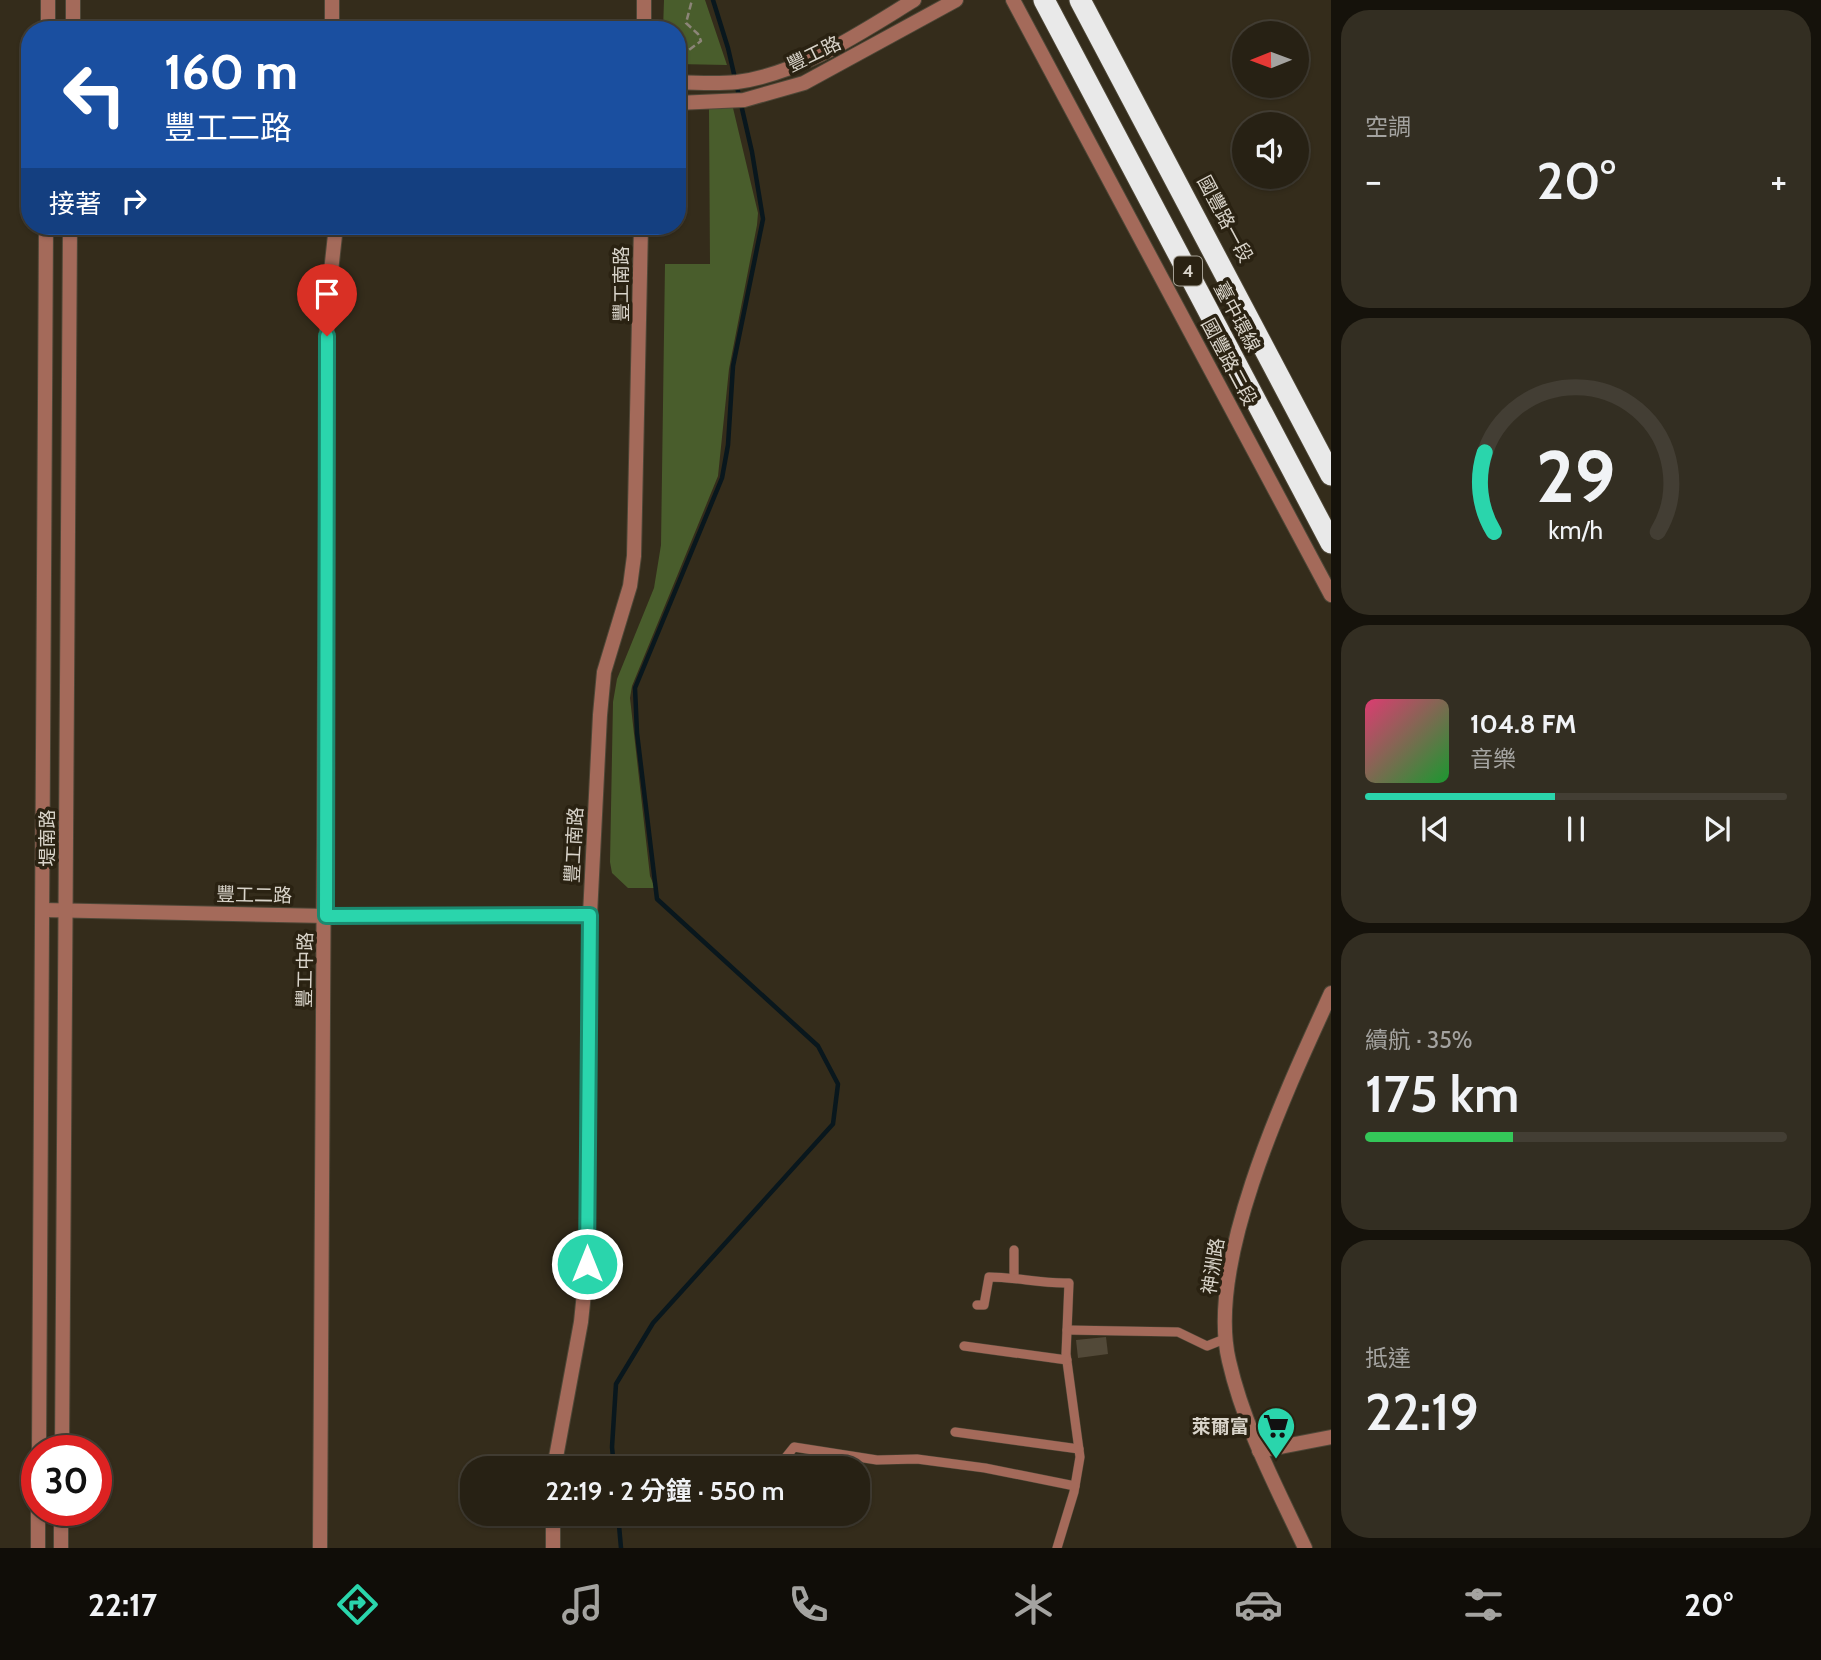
<!DOCTYPE html>
<html lang="zh-TW">
<head>
<meta charset="utf-8">
<style>
  body { margin:0; font-family:Cabin,"Noto Sans TC",sans-serif; background:#332e22; color:#f1f3f6; height:100vh; display:flex; flex-direction:column; font-size:26px; white-space:nowrap }
  * { box-sizing:border-box; margin:0 }
  p { font-size:23px; color:#a4a3a0 }
  .icon { flex:none; width:38px; height:38px; fill:none; stroke:currentColor; stroke-width:2; stroke-linecap:round; stroke-linejoin:round }
  .map { position:relative; flex:1; overflow:hidden }
  .drawer { display:flex; flex-direction:column; gap:10px; padding:10px; background:#15120b; width:490px }
  .drawer>* { flex:none }
  .top-card { position:absolute; left:21px; top:21px; width:665px; height:214px; border-radius:28px; box-shadow:0 2px 5px #0004,0 0 0 2px #433e34; background:#1a4fa0; color:#fff; overflow:hidden }
  .needle { width:46px; rotate:269deg }
  .fabs { position:absolute; left:1232px; top:21px; display:grid; gap:14px }
  .fabs a { display:grid; place-items:center; width:77px; height:77px; border-radius:50%; background:#272114; box-shadow:0 2px 5px #0004,0 0 0 2px #433e34; font-size:35px }
  .speed { position:absolute; left:21px; top:1435px; display:flex; gap:14px; font-size:35px; font-weight:700; text-align:center }
  .speed>* { display:grid; place-content:center; width:91px; height:91px; border-radius:50%; background:#272114; box-shadow:0 2px 5px #0004,0 0 0 2px #433e34; line-height:1 }
  .speed .limit { border:10px solid #d22; background:#fff; color:#111 }
  .pin { position:absolute; display:grid; place-items:center; width:60px; height:60px; color:#fff; margin:-72px -30px; border-radius:50% 50% 50% 0; rotate:-45deg; box-shadow:0 0 7px #0007 }
  .pin .icon { rotate:45deg }
  .me { position:absolute; width:77px; margin:-38px; rotate:0deg; stroke-linejoin:round; filter:drop-shadow(0 0 5px #0008) }
  .turn { display:flex; align-items:center; gap:24px; height:147px; padding:0 28px; font-size:32px }
  .turn .icon { width:91px; height:91px; stroke-width:2.5 }
  .turn b { display:block; font-size:49px; line-height:60px }
  .then { display:flex; align-items:center; height:66px; padding:0 28px; background:#0003; gap:14px; font-size:26px }
  .big { font-size:52px; font-weight:600; line-height:1.1 }
  .drawer .widget { flex:1; display:flex; flex-direction:column; justify-content:center; gap:10px; min-width:0; padding:0 24px; border-radius:28px; background:#332e22 }
  .drawer .dial { align-items:center; gap:0 }
  .dial svg { height:182px; overflow:visible; fill:none; stroke:#433e34; stroke-width:7; stroke-linecap:round; text-anchor:middle }
  .dial text { fill:#f1f3f6; stroke:none }
  .song { display:flex; align-items:center; gap:21px }
  .cover { width:84px; height:84px; border-radius:10px; background:linear-gradient(135deg,hsl(340 70% 55%),hsl(130 70% 35%)) }
  .played { height:7px; border-radius:4px; background:linear-gradient(90deg,#2ad5ac 45%,#433e34 45%) }
  .keys { display:flex; justify-content:space-around; direction:ltr }
  .heat { display:flex; justify-content:space-between; align-items:center; font-size:38px; direction:ltr }
  .charge { height:10px; border-radius:5px; background:linear-gradient(90deg,#34c759 35%,#433e34 0) }
  .trip { position:absolute; left:460px; top:1456px; width:410px; height:70px; border-radius:28px; background:#272114; box-shadow:0 2px 5px #0004,0 0 0 2px #433e34; font-weight:600; line-height:70px; text-align:center }
  .tabs { display:flex; height:112px; justify-content:space-around; align-items:center; background:#100d08; color:#a4a3a0 }
  .tabs .icon { width:49px; height:49px }
  .tabs .current { color:#2ad5ac }
  .tabs b { font-size:32px; color:#f1f3f6 }
  main { display:flex; flex:1; min-height:0 }
  .map>svg:first-child { display:block }
</style>
</head>
<body>
<main>
<div class="map">
<svg width="1331" height="1548" viewBox="0 0 1331 1548">
  <rect width="100%" height="100%" fill="#342c1b"/>
  <g fill="#495d2c">
    <polygon points="664,0 705,0 727,65 677,64 677,30 663,30"/>
    <polygon points="709,108 733,108 758,213 757,225 729,369 718,476 632,686 630,698 650,876 655,888 628,888 612,873 610,862 613,702 617,679 654,588 661,545 665,264 710,264"/>
  </g>
  <g fill="none" stroke-linecap="round" stroke-linejoin="round">
    <g stroke="#09171d" stroke-width="4.5">
      <polyline points="614,1468 612,1447 616,1384 653,1323 833,1124 838,1084 818,1046 657,899 637,733 635,688 722,478 728,445 733,366 763,219 752,152 728,48 713,0"/>
      <polyline points="618,1514 621,1548"/>
    </g>
  </g>
  <polygon fill="#524938" points="1106,1337 1108,1354 1078,1358 1076,1340"/>
  <g fill="none" stroke-linecap="round" stroke-linejoin="round">
    <g stroke="#4e4737" stroke-width="10">
      <g id="service">
        <polyline points="1014,1277 1014,1250"/>
        <path d="M977,1305h7l5,-28c28,0 52,7 80,6l-3,71 14,103 -6,35 -17,56"/>
        <polyline points="1067,1330 1178,1332 1207,1346 1227,1338"/>
        <polyline points="964,1346 1067,1360"/>
        <polyline points="955,1432 1079,1449"/>
        <polyline points="786,1457 794,1447 877,1460 917,1459 985,1468 1075,1486"/>
      </g>
    </g>
    <g stroke="#4e4737" stroke-width="16">
      <g id="minor">
        <polyline points="332,0 332,30"/>
        <polyline points="1013,0 1331,595"/>
        <polyline points="48,30 48,0"/>
        <polyline points="73,30 73,0"/>
        <polyline points="644,30 644,0"/>
        <polyline points="43,910 326,916 590,915"/>
        <polyline points="39,1451 46,226"/>
        <polyline points="62,1451 70,226"/>
        <polyline points="554,1468 581,1322 587,1264 590,915 600,715 604,672 630,586 634,556 641,226"/>
        <polyline points="38,1548 38,1510"/>
        <polyline points="61,1548 61,1510"/>
        <polyline points="320,1548 327,308 336,226"/>
        <polyline points="553,1548 553,1514"/>
      </g>
    </g>
    <g stroke="#4e4737" stroke-width="16">
      <g id="tertiary">
        <path d="M677,82c20,1 40,2 60,0 65,-9 123,-49 177,-82"/>
        <polyline points="677,103 744,100 804,83 956,0"/>
        <polyline points="1259,1451 1331,1437"/>
        <path d="M1305,1548c-28,-60 -61,-121 -76,-187 -24,-100 60,-276 102,-368"/>
      </g>
    </g>
    <g stroke="#4e4737" stroke-width="23">
      <g id="motorway">
        <polyline points="1044,0 1331,543"/>
        <polyline points="1080,0 1331,475"/>
      </g>
    </g>
    <polyline stroke="#8c8578" stroke-width="2.5" stroke-dasharray="7 3.5" stroke-linecap="butt" points="686,69 686,52 701,41 698,34 686,23 692,0"/>
    <use href="#service" stroke="#a46a5a" stroke-width="9"/>
    <use href="#minor" stroke="#a46a5a" stroke-width="14"/>
    <use href="#tertiary" stroke="#a46a5a" stroke-width="14"/>
    <use href="#motorway" stroke="#e9e9e9" stroke-width="21"/>
  </g>
  <g fill="none" stroke-linecap="round" stroke-linejoin="round">
    <g stroke="#1b8a70" stroke-width="18">
      <polyline id="route" points="327,336 326,916 590,915 587,1264"/>
    </g>
    <use href="#route" stroke="#2ad5ac" stroke-width="12"/>
  </g>
  <defs>
    <g id="supermarket-pin" transform="scale(2.0125)"><path d="M0 17L-7.5 6A9.5 9.5 0 1 1 7.5 6Z" fill="#2ad5ac" stroke="#2a2212"/><path d="M-6-5.5h2.5l.6 2H6L4.5 2H-2.5L-4.4-4H-6ZM-1.5 3.2a1.3 1.3 0 1 0 .1 0ZM3 3.2a1.3 1.3 0 1 0 .1 0Z" fill="#111"/></g>
  </defs>
  <g fill-rule="evenodd">
    <use href="#supermarket-pin" x="1276" y="1426"/>
  </g>
  <g text-anchor="middle" dominant-baseline="central" stroke-width="7" stroke-linejoin="round" paint-order="stroke">
    <rect fill="#2a2212" stroke="#a49f93" stroke-width="2" x="1174" y="256.5" width="28" height="29" rx="5"/>
    <g font-size="18" font-weight="bold" fill="#d9d4ca">
      <text x="1188" y="271">4</text>
    </g>
    <g font-size="19" fill="#d9d4ca" stroke="#2a2212">
      <text transform="translate(814 54) rotate(-26)">豐工路</text>
      <text transform="translate(1225 219) rotate(62)">國豐路一段</text>
      <text transform="translate(621 284) rotate(-90)">豐工南路</text>
      <text transform="translate(1237 317) rotate(62)">臺中環線</text>
      <text transform="translate(1229 362) rotate(62)">國豐路二段</text>
      <text transform="translate(47 838) rotate(-90)">堤南路</text>
      <text transform="translate(574 845) rotate(-87)">豐工南路</text>
      <text transform="translate(254 895) rotate(1)">豐工二路</text>
      <text transform="translate(305 970) rotate(-89)">豐工中路</text>
      <text transform="translate(1213 1266) rotate(-81)">神洲路</text>
    </g>
    <g font-size="19" font-weight="bold" fill="#d9d4ca" stroke="#2a2212" text-anchor="end">
      <text x="1249" y="1426">萊爾富</text>
    </g>
  </g>
</svg>
<div class="fabs">
<a><svg class="needle" viewBox="-14 -14 28 28"><path d="M0-13l5 13h-10z" fill="#e53935"/><path d="M0 13l5-13h-10z" fill="#a4a3a0"/></svg></a>
<a><svg class="icon" aria-label="sound" viewBox="0 0 24 24"><path d="M4 9h4l5-4v14l-5-4H4zM17 9q2 3 0 6"/></svg></a>
</div>
<div class="speed"><div class="limit">30</div></div>
<div class="pin" style="left:327px;top:336px;background:#d93025"><svg class="icon" aria-label="arrive" viewBox="0 0 24 24"><path d="M6 21V4h12l-3 4 3 4H6"/></svg></div>
<svg class="me" style="left:587px;top:1264px" viewBox="-20 -20 40 40"><circle r="17" fill="#2ad5ac" stroke="#fff" stroke-width="3"/><path d="M0-11L8 9 0 5-8 9z" fill="#fff"/></svg>
<div class="trip">22:19 · 2 分鐘 · 550 m</div>
<div class="top-card">
<div class="turn"><svg class="icon" aria-label="left" viewBox="0 0 24 24"><path d="M17 20v-9H6M10 6l-5 5 5 5"/></svg><div><b>160 m</b>豐工二路</div></div>
<div class="then">接著<svg class="icon" aria-label="right" viewBox="0 0 24 24"><path d="M7 20v-9h11M14 6l5 5-5 5"/></svg></div>
</div>
</div>
<section class="drawer">
<div class="widget"><p>空調</p>
<div class="heat"><a>−</a><b class="big">20°</b><a>+</a></div>
</div>
<div class="widget dial"><svg viewBox="0 0 100 80">
<path d="M14 69A42 42 0 1 1 86 69"/>
<path d="M14 69A42 42 0 0 1 10 34" stroke="#2ad5ac"/>
<text x="50" y="56" font-size="32" font-weight="700">29</text>
<text x="50" y="72" font-size="11">km/h</text>
</svg></div>
<div class="widget">
<div class="song"><i class="cover"></i><div><b>104.8 FM</b><p>音樂</p></div></div>
<div class="played"></div>
<div class="keys"><svg class="icon" aria-label="previous" viewBox="0 0 24 24"><path d="M18 5L8 12l10 7zM5 5v14"/></svg><svg class="icon" aria-label="pause" viewBox="0 0 24 24"><path d="M8 5v14M16 5v14"/></svg><svg class="icon" aria-label="next" viewBox="0 0 24 24"><path d="M6 5l10 7-10 7zM19 5v14"/></svg></div>
</div>
<div class="widget"><p>續航 · 35%</p><b class="big">175 km</b><div class="charge"></div></div>
<div class="widget"><p>抵達</p><b class="big">22:19</b></div>
</section>
</main>
<nav class="tabs">
<b>22:17</b>
<svg class="icon current" aria-label="directions" viewBox="0 0 24 24"><path d="M12 3l9 9-9 9-9-9zM9 14v-3h6M13 9l2 2-2 2"/></svg>
<svg class="icon" aria-label="music" viewBox="0 0 24 24"><path d="M9 18V5l10-2v13"/><circle cx="6" cy="18" r="3"/><circle cx="16" cy="16" r="3"/></svg>
<svg class="icon" aria-label="phone" viewBox="0 0 24 24"><path d="M5 4h4l2 5-3 2q2 4 5 5l2-3 5 2v4C11 20 4 13 5 4z"/></svg>
<svg class="icon" aria-label="climate" viewBox="0 0 24 24"><path d="M12 3v18M4 7l16 10M4 17L20 7"/></svg>
<svg class="icon" aria-label="car" viewBox="0 0 24 24"><path d="M5 17H2v-5l4-1 3-4h7l3 4 3 1v5h-3M9 17h6M6 11h13"/><circle cx="7" cy="17" r="2"/><circle cx="17" cy="17" r="2"/></svg>
<svg class="icon" aria-label="filters" viewBox="0 0 24 24"><path d="M4 7h16M4 17h16"/><circle cx="9" cy="7" r="2"/><circle cx="15" cy="17" r="2"/></svg>
<b>20°</b>
</nav>
</body>
</html>
